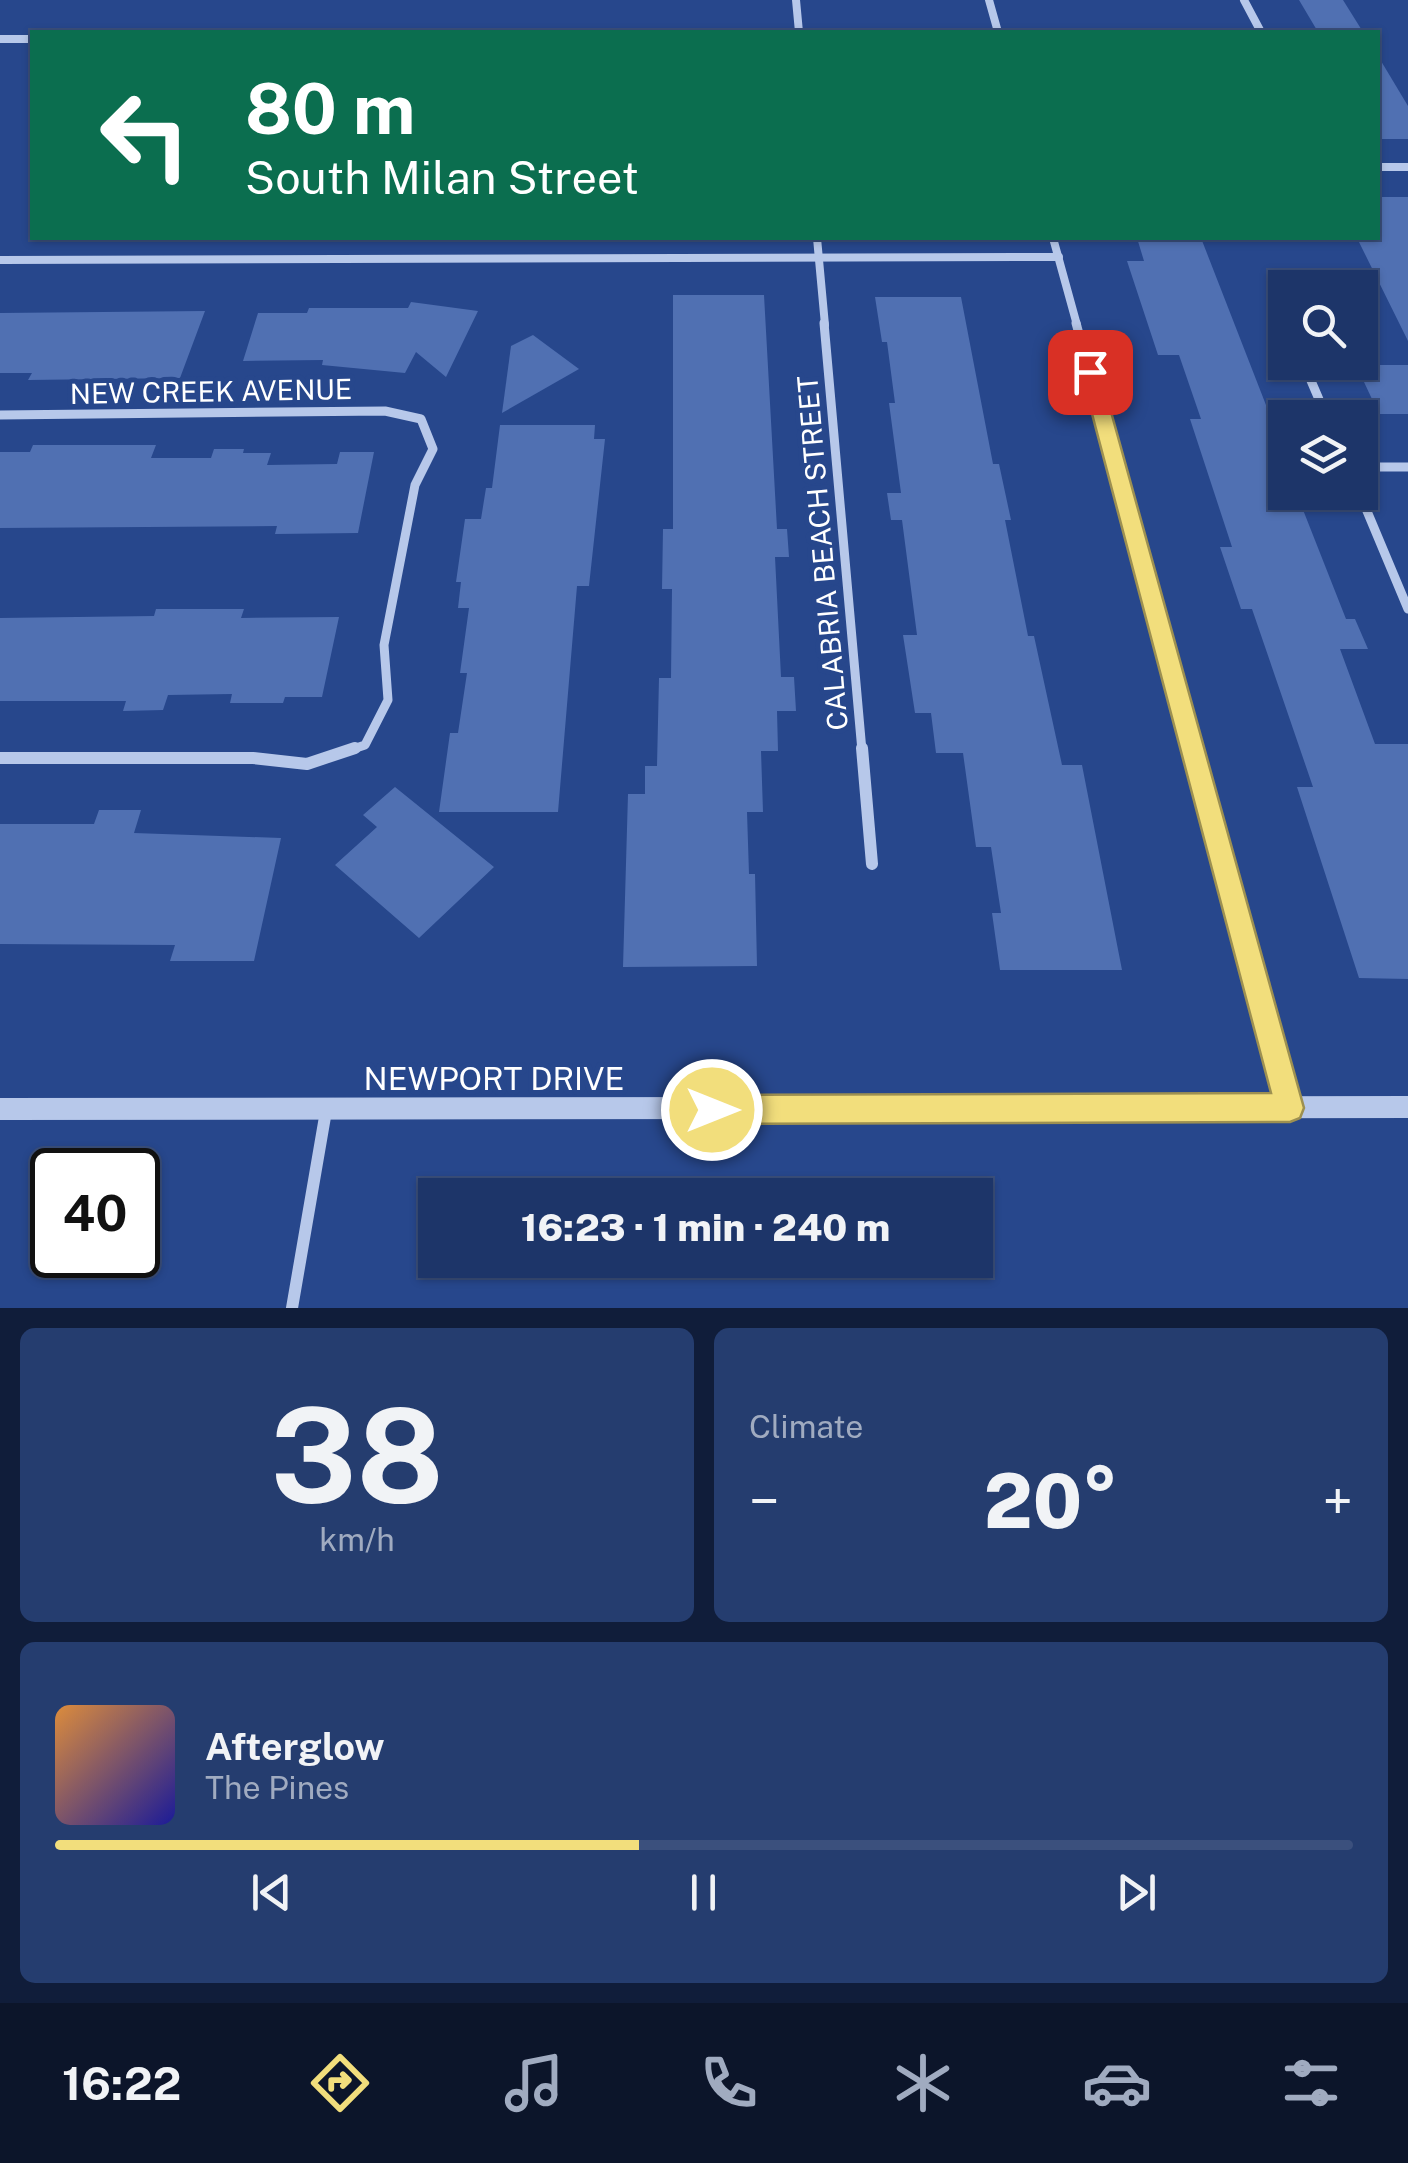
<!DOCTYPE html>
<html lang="en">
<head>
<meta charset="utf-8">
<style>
  body { margin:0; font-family:"Public Sans",sans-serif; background:#253d6f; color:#f1f3f6; height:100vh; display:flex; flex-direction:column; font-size:38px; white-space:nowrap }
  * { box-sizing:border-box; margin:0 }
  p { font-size:32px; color:#a0abc0 }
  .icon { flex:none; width:55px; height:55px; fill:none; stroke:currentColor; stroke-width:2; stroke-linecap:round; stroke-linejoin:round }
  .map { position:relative; height:1308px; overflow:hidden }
  .sheet { display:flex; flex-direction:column; gap:20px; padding:20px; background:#101d3a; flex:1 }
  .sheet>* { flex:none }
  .hud { position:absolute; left:30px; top:30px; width:1350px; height:210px; border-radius:0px; box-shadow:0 2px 8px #0004,0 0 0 2px #3b507d; background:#0b6e4f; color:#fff; overflow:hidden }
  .fabs { position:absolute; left:1268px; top:270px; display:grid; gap:20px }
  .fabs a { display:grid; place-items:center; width:110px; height:110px; border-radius:0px; background:#1d3569; box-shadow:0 2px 8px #0004,0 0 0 2px #3b507d; font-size:50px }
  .speed { position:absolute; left:30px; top:1148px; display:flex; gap:20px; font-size:50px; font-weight:700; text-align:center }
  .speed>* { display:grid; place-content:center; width:130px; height:130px; border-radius:50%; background:#1d3569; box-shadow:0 2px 8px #0004,0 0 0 2px #3b507d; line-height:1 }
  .speed .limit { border:5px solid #111; border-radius:15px; background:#fff; color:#111 }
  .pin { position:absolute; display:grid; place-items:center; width:85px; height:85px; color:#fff; margin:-42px; border-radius:20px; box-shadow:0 5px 15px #0006 }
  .me { position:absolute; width:110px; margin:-55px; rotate:90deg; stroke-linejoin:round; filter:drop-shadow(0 0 8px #0008) }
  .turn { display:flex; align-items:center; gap:35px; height:210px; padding:0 50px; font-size:45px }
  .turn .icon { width:130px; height:130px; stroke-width:2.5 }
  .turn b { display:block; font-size:70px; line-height:85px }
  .big { font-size:75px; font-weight:800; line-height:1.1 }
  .sheet .card { flex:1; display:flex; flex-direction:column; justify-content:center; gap:15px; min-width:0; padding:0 35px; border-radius:15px; background:#253d6f }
  .sheet .dial { align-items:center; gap:0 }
  .dial b { font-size:130px; line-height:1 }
  .song { display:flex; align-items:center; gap:30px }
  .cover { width:120px; height:120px; border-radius:15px; background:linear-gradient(135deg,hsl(30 70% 55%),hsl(240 70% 35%)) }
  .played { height:10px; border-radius:5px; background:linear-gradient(90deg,#f2de7c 45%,#3b507d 45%) }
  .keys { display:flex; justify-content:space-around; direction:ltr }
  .heat { display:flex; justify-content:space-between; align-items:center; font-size:55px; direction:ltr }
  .sheet .tiles { flex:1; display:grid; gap:20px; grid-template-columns:1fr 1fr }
  .card:last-child { grid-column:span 2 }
  .trip { position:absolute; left:418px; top:1178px; width:575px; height:100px; border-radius:0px; background:#1d3569; box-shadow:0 2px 8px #0004,0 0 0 2px #3b507d; font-weight:800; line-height:100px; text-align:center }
  .dock { display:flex; height:160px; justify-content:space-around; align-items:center; background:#0c152a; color:#a0abc0 }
  .dock .icon { width:70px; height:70px }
  .dock .selected { color:#f2de7c }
  .dock b { font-size:45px; color:#f1f3f6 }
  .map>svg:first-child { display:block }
</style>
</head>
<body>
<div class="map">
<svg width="1408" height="1308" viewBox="0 0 1408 1308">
  <rect width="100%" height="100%" fill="#27478c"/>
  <g fill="#5070b2">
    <polygon points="1299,0 1343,0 1363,32 1318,32"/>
    <polygon points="1378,56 1408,106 1408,139 1378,139"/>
    <polygon points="1378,197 1408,197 1408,341 1357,238 1378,238"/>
    <polygon points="1137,238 1201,238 1285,454 1285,492 1296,492 1346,619 1355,619 1368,649 1340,649 1375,744 1408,744 1408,979 1359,978 1297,787 1313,787 1252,609 1241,609 1220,547 1232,547 1190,419 1201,419 1179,355 1158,355 1127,261 1144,261"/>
    <polygon points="673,295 764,295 777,529 787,529 789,557 775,557 781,677 794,677 796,711 777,711 778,751 761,751 763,812 747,812 749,874 755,874 757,966 623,967 628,794 645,794 645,766 657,766 659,678 671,678 672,589 662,589 663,529 673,529"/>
    <polygon points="875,297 961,297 993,464 999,464 1011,520 1005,520 1028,636 1034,636 1062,765 1082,765 1122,970 1000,970 992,913 1001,913 991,847 976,847 963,753 936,753 931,713 915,713 903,635 917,635 902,520 891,520 887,493 901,493 889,403 895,403 887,342 882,342"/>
    <polygon points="411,302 478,311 446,377 416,352 405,373 322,365 323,360 243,361 258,313 307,313 309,308 408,308"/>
    <polygon points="205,311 180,378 28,380 32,373 0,373 0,313"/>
    <polygon points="533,335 579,369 502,413 511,346"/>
    <polygon points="1356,365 1408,365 1408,414 1379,414"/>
    <polygon points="500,425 595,425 594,439 605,439 589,586 577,586 558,812 439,812 450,733 458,733 467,673 460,673 469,608 458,608 461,582 456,582 465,519 481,519 486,488 492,488"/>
    <polygon points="33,445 156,445 151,458 211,458 214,449 244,449 243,453 271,453 267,465 337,464 340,452 374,452 358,533 275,534 277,526 0,528 0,452 30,452"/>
    <polygon points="156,609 244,609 241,618 339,617 322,697 285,697 283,703 230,703 232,694 168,695 163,710 123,711 126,701 0,701 0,618 154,616"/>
    <polygon points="395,787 494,867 419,938 335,865 377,827 363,815"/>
    <polygon points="99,810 141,810 134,833 281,838 254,961 170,961 175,945 0,944 0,824 94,824"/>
  </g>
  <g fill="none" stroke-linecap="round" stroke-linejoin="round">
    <g stroke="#b7c8ea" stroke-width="8">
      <polyline points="796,0 799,32"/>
      <polyline points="989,0 998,32"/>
      <polyline points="1244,0 1261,32"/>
      <polyline points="0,39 32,39"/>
      <polyline points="1378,167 1408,167"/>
      <polyline points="817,238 825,325"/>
      <polyline points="1053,238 1077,325"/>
      <polyline points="0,260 1059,257"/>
    </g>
    <g stroke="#b7c8ea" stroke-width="9">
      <polyline points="824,323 862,751"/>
      <polyline points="1076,323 1193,751"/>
      <polyline points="1303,362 1327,418"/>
      <polyline points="0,415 385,411 421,419 433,449 415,485 384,645 388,700 365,745 347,751"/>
      <polyline points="1360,467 1408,467"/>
      <polyline points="1359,492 1408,609"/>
    </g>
    <g stroke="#b7c8ea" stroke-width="12">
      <polyline points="862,748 872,864"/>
      <polyline points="1192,748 1289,1105"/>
      <polyline points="0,758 253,758 307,764 355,748"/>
      <polyline points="292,1308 326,1111"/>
    </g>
    <polygon fill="#b7c8ea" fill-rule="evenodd" points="1408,1096 1408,1118 0,1120 0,1098"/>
  </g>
  <polygon fill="#f2de7c" stroke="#9d9051" stroke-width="2.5" points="1090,366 1100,372 1304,1108 1300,1118 1290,1122 712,1124 701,1120 697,1110 701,1100 712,1095 1271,1093 1081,372"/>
  <g text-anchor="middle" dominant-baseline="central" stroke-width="10" stroke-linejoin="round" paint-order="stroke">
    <g font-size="28" fill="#fff" stroke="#27478c">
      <text transform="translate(211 391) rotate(-1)">NEW CREEK AVENUE</text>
      <text transform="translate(822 553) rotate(-95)">CALABRIA BEACH STREET</text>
    </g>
    <g font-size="32" fill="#fff" stroke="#27478c">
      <text x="494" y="1078">NEWPORT DRIVE</text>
    </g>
  </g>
</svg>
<div class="fabs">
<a><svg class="icon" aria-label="search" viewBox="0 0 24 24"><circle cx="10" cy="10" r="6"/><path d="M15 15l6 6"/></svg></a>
<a><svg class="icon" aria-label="layers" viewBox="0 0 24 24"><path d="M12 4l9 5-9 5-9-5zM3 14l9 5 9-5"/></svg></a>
</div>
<div class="speed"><div class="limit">40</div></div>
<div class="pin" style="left:1090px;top:372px;background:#d93025"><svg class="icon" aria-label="arrive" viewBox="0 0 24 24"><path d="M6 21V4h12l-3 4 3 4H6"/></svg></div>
<svg class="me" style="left:712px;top:1110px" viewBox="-20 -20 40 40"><circle r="17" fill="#f2de7c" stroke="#fff" stroke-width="3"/><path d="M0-11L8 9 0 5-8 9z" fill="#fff"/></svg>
<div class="trip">16:23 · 1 min · 240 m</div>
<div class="hud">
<div class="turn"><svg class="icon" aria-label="left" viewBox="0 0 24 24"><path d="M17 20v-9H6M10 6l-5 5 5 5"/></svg><div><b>80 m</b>South Milan Street</div></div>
</div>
</div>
<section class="sheet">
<div class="tiles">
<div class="card dial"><b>38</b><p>km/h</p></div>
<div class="card"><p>Climate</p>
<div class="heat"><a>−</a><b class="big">20°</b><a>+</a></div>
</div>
<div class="card">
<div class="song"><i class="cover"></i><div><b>Afterglow</b><p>The Pines</p></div></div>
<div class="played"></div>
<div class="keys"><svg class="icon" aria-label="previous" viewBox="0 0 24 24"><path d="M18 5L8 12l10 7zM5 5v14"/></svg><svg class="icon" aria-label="pause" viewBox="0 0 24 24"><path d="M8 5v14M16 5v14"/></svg><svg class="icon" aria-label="next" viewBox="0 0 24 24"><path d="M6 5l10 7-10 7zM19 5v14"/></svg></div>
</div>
</div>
</section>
<nav class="dock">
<b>16:22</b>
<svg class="icon selected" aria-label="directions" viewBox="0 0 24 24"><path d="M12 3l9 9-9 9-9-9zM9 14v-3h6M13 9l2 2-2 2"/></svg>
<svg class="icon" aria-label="music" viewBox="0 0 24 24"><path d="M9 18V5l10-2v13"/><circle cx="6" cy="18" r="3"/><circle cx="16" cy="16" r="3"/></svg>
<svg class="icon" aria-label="phone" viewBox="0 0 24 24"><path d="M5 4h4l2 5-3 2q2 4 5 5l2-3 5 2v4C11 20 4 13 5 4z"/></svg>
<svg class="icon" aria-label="climate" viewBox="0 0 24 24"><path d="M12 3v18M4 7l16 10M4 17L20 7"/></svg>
<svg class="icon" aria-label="car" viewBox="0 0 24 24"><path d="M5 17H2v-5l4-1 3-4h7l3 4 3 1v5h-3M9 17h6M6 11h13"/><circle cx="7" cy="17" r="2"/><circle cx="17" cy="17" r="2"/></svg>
<svg class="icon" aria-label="filters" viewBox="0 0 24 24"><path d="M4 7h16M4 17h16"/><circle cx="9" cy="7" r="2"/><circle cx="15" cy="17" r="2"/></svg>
</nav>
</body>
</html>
